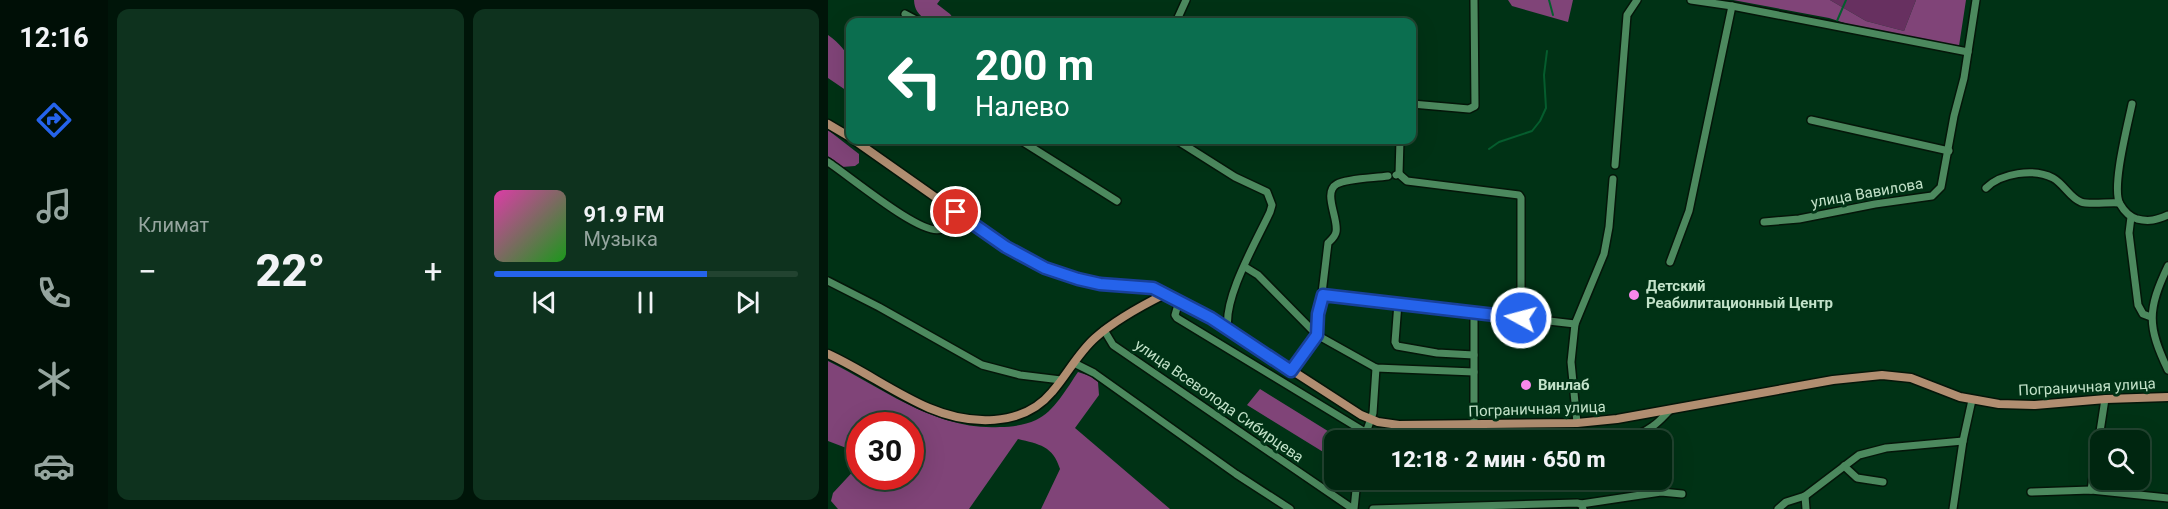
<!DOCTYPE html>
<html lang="ru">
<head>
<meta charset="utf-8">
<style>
  body { margin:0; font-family:Roboto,sans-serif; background:#0e321e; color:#f1f3f6; height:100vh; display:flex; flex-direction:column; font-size:22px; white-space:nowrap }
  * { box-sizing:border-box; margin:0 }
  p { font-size:20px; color:#95a59f }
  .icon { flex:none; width:33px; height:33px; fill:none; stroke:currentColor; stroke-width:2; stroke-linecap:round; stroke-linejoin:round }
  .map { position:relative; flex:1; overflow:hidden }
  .drawer { display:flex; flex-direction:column; gap:9px; padding:9px; background:#001509; width:720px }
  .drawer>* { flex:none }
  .top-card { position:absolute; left:18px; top:18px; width:570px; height:126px; border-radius:12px; box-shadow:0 6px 24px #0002,0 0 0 2px #224330; background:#0b6e4f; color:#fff; overflow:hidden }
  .controls { position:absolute; left:1262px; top:430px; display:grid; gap:12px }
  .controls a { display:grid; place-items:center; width:60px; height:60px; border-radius:12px; background:#002610; box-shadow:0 6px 24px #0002,0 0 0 2px #224330; font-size:30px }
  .speed { position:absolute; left:18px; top:412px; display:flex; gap:12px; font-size:30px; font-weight:700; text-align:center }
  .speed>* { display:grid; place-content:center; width:78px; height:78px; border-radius:50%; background:#002610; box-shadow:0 6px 24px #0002,0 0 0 2px #224330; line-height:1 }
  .speed .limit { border:9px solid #d22; background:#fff; color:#111 }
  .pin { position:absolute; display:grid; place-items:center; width:51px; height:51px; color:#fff; margin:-26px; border:3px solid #fff; border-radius:50%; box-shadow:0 2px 6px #0007 }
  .me { position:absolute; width:66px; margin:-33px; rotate:277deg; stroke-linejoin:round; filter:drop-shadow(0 0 4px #0008) }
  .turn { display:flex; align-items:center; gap:21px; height:126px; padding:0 30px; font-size:27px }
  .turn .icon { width:78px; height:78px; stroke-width:2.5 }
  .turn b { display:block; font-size:42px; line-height:51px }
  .big { font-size:45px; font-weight:800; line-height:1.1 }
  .drawer .widget { flex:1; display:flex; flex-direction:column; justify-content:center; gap:9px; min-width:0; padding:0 21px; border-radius:12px; background:#0e321e }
  .song { display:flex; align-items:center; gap:18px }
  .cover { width:72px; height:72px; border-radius:9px; background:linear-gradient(135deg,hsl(320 70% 55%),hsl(120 70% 35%)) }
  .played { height:6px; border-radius:3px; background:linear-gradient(90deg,#2563eb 70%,#224330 70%) }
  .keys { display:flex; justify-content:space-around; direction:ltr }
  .heat { display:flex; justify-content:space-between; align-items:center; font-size:33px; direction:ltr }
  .drawer .tiles { flex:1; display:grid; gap:9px; grid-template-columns:repeat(2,1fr) }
  .trip { position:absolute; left:496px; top:430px; width:348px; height:60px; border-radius:12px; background:#002610; box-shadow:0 6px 24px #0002,0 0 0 2px #224330; font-weight:800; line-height:60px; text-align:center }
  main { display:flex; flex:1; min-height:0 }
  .dock { display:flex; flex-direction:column; width:108px; justify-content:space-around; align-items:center; background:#000f06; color:#95a59f }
  .dock .icon { width:42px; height:42px }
  .dock .selected { color:#2563eb }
  .dock b { font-size:27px; color:#f1f3f6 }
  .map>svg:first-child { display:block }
</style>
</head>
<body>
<main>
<nav class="dock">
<b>12:16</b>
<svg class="icon selected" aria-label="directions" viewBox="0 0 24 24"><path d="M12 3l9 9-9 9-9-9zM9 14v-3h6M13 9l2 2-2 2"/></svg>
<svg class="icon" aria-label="music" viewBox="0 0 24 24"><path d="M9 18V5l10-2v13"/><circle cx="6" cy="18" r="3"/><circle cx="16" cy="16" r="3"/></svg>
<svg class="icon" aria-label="phone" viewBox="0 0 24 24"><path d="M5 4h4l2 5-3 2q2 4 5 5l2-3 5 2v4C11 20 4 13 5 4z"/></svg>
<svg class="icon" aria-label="climate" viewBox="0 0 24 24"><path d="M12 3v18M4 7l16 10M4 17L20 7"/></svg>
<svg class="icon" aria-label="car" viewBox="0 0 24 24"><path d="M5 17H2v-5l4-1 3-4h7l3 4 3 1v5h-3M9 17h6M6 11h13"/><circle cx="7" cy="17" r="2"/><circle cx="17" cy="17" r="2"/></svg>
</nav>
<section class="drawer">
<div class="tiles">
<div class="widget"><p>Климат</p>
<div class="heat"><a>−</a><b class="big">22°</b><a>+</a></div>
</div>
<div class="widget">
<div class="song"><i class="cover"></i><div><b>91.9 FM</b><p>Музыка</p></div></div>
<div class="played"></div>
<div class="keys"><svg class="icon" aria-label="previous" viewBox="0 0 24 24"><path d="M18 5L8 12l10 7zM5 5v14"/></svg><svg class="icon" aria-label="pause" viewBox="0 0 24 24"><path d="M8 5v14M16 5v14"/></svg><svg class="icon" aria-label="next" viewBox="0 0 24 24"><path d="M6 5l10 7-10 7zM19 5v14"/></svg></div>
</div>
</div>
</section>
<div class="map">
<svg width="1340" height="509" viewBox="0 0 1340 509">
  <rect width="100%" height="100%" fill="#003215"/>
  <polygon fill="#673060" points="1002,0 1088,0 1076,31 1038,21"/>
  <g fill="#804478">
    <path d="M86,0h26l-3,4 13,10 6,8c-17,1 -41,1 -42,-22z"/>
    <polygon points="680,0 745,0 740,22 684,6"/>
    <polygon points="905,0 1002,0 1038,21 1076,31 1088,0 1138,0 1131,46 1081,37 1026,26 1001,18"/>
    <path d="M0,35c25,18 23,30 22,58l-22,-15z"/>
    <polygon points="0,130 31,154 31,163 27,166 14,167 0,156"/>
    <path d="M0,361c55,27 108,70 172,66 12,0 25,-2 36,-7 18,-8 31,-32 42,-48l12,4 8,6 1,13 -24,33 95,81h-129l19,-40c-7,-23 -21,-25 -42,-30l-49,70h-131l-7,-8 2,-8 26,-28 1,12h50v-51h-50l-1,34 -10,-11 -21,-8z"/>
    <polygon points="432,389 516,441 507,441 507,456 505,458 419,405"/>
  </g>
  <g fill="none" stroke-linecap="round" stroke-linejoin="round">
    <g stroke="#055d2e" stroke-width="2">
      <polyline points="721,0 725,15"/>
      <polyline points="1009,21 1018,0"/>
      <polyline points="661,149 671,142 704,131 712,121 718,108 716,75 719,51"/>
    </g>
    <g stroke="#041609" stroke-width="10">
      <g id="minor">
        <polyline points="863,0 904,6 1140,52"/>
        <polyline points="77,14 92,22"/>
        <polyline points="348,22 358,0"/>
        <polyline points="584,104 641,109 647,106 646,0"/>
        <path d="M1304,104c-4,20 -21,84 -12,100 4,7 10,13 17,15 12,3 20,1 31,-4"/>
        <polyline points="983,120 1121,151"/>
        <polyline points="192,140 289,201"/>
        <path d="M342,140l8,1 57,36 32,15 5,13 -2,7c-14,30 -47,86 -42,117"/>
        <path d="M0,162c19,12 95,76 113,67 6,-3 11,-12 15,-17"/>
        <polyline points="787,165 799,15 809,0"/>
        <polyline points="571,174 572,140"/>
        <polyline points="568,175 571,174 579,181 691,195 693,198 693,317"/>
        <path d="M1158,188c15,-15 48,-20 67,-10 11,6 17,20 28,24 7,3 29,0 38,1"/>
        <polyline points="1303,217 1301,233 1310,305 1315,314 1323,317"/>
        <polyline points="936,222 971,219 1047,204 1104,196 1113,187 1126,116 1136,78 1148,0"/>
        <polyline points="842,262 861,211 904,6"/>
        <path d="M1340,266c-21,44 -21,60 0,104"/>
        <polyline points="417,267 430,275 489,335 548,368 646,372"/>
        <polyline points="0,281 51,307 154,365 192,375 233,380"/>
        <polyline points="495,295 747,324"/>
        <polyline points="351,301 347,315 349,318 537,432 548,441"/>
        <polyline points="570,303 567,342 569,346 609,353 646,355"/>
        <polyline points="276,330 285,345 525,509"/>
        <polyline points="246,363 266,373 408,474 462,509"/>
        <path d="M463,371l26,-36 11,-92c3,-3 7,-6 8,-11 3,-13 -14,-40 1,-48 11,-6 38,-6 51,-8"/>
        <polyline points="749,423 743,362 747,324 776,254 781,227 785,179"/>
        <polyline points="646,425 646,312"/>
        <polyline points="535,441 545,413 548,368"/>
        <polyline points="682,441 726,441"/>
        <path d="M745,441c26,0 58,2 80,-15 6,-4 12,-11 17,-16"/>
        <polyline points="1016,466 1029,478 1055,482"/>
        <polyline points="1263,490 1277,399"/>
        <polyline points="1203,492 1263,490 1340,498"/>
        <polyline points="977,496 978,509"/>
        <polyline points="753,504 833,492 854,494"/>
        <polyline points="526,509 529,480"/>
        <polyline points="545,509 749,503 753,504 755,509"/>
        <polyline points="950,509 958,502 977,496 1031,455 1058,448 1135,441"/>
        <polyline points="1125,509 1135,441 1144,400"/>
      </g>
    </g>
    <g stroke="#041609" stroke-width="11">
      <g id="major">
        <polyline points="0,124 22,137"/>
        <polyline points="26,140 161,235 197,258 234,274 263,282 325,288 383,318 533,415 550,422 571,425 749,423 789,419 1005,380 1054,375 1083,378 1132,397 1171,404 1207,405 1278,399 1340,397"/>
        <path d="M0,354c35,16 66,39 101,54 40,17 93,20 123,-16 15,-17 26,-39 43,-54 20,-18 46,-32 70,-44"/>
      </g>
    </g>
    <use href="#minor" stroke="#4c895e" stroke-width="7"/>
    <use href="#major" stroke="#b18e71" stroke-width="8"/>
  </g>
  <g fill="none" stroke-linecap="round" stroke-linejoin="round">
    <g stroke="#184099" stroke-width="15">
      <polyline id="route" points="128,212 178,247 217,268 250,279 272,284 325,288 383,318 463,371 489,335 490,314 495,295 693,318"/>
    </g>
    <use href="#route" stroke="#2563eb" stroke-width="10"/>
  </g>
  <g fill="#f888ea" stroke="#003215" stroke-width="2">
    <circle cx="806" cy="295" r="6"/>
    <circle cx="698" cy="385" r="6"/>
  </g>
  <g text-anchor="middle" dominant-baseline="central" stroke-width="6" stroke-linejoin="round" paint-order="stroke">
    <g font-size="15" fill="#c2e2c9" stroke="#003215">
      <text transform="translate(1039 193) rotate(-10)">улица Вавилова</text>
      <text transform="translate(1259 387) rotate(-3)">Пограничная улица</text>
      <text transform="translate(391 401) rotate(35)">улица Всеволода Сибирцева</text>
      <text transform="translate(709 409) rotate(-2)">Пограничная улица</text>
    </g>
    <g font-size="15" font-weight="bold" fill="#c2e2c9" stroke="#003215" text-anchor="start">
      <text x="818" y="286">Детский<tspan x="818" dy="17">Реабилитационный Центр</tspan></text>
      <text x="710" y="385">Винлаб</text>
    </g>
  </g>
</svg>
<div class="controls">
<a><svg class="icon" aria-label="search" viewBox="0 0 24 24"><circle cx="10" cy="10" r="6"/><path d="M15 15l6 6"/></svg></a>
</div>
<div class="speed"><div class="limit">30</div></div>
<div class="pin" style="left:128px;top:212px;background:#d93025"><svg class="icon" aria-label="arrive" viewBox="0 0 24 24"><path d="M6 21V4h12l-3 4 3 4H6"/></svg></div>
<svg class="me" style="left:693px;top:318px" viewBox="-20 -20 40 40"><circle r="17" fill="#2563eb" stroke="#fff" stroke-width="3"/><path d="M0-11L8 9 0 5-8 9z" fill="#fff"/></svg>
<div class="trip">12:18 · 2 мин · 650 m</div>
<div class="top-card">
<div class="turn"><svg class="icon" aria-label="left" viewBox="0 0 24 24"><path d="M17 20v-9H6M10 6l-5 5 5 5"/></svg><div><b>200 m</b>Налево</div></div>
</div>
</div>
</main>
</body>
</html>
